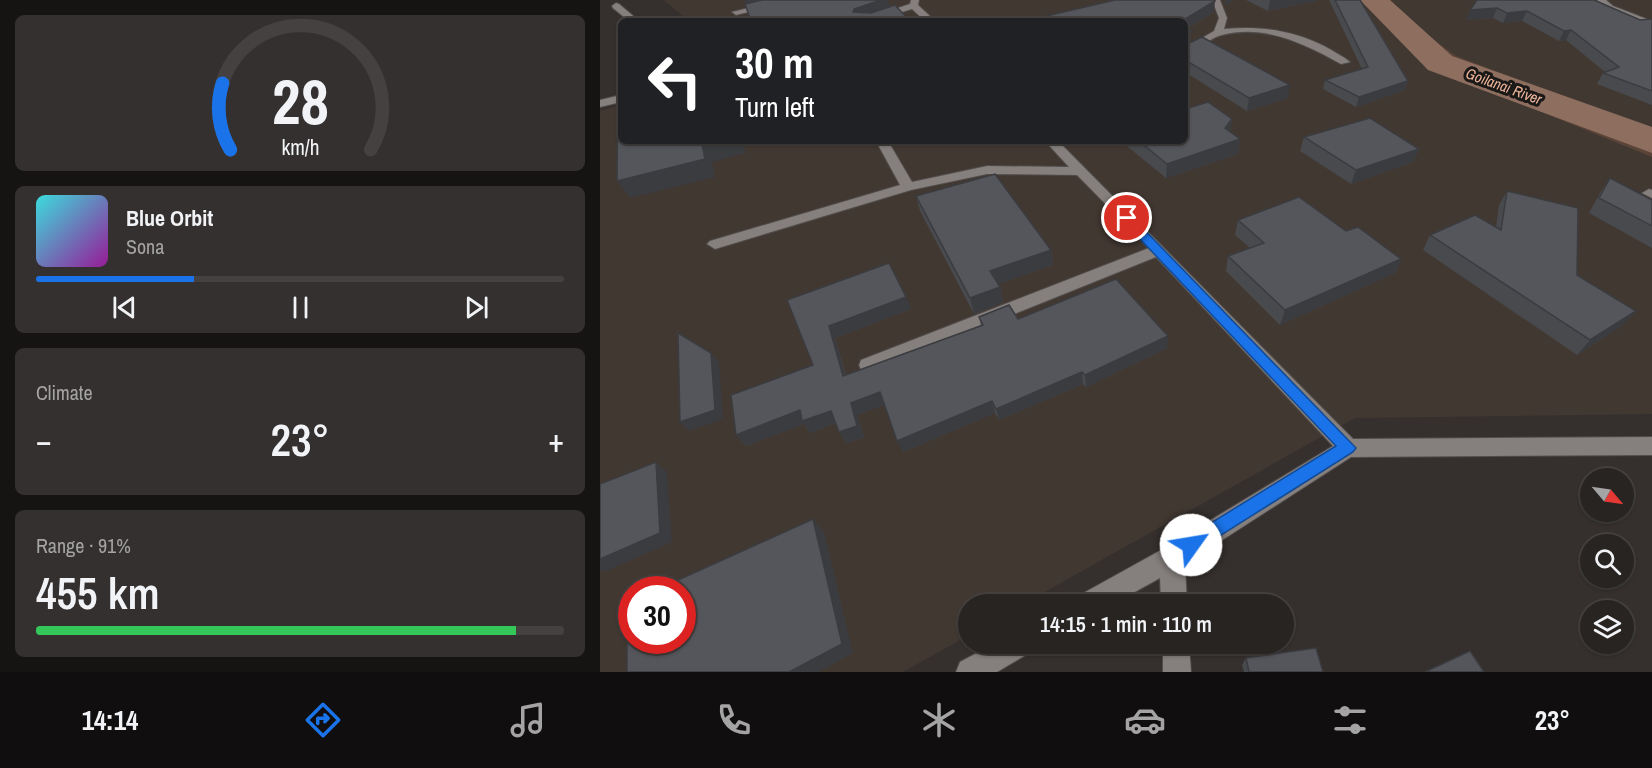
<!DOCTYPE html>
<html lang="en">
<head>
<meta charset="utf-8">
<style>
  body { margin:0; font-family:"Archivo Narrow",sans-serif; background:#34302f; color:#f1f3f6; height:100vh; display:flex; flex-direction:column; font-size:22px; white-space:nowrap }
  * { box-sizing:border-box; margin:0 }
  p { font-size:20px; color:#a5a4a5 }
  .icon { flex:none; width:33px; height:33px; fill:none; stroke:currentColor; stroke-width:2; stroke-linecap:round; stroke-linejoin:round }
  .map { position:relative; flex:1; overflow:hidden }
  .drawer { display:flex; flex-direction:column; gap:15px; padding:15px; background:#161413; width:600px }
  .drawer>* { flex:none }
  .banner { position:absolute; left:18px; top:18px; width:570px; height:126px; border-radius:9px; box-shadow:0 2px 4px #0004,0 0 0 2px #444140; background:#202124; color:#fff; overflow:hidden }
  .needle { width:39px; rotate:119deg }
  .controls { position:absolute; left:980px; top:468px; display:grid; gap:12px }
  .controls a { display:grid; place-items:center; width:54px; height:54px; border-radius:50%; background:#282422; box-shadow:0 2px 4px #0004,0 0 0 2px #444140; font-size:30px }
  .speed { position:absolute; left:18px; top:576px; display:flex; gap:12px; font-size:30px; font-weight:700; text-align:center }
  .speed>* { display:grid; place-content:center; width:78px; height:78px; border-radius:50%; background:#282422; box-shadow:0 2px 4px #0004,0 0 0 2px #444140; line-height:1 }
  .speed .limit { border:9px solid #d22; background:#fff; color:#111 }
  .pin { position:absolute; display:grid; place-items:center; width:51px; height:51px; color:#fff; margin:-26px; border:3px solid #fff; border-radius:50%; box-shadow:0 2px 6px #0007 }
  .me { position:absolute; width:66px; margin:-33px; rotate:58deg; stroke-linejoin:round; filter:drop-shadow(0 0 4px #0008) }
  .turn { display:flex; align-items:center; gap:21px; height:126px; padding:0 18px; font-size:27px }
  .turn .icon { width:78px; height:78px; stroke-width:2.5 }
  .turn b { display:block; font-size:42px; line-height:51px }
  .big { font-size:45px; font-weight:600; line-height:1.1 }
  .drawer .card { flex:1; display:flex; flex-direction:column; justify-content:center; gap:9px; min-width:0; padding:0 21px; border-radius:9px; background:#34302f }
  .drawer .dial { align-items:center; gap:0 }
  .dial svg { height:156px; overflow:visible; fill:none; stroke:#444140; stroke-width:7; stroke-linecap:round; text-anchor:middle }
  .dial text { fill:#f1f3f6; stroke:none }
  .song { display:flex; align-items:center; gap:18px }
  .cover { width:72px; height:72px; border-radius:9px; background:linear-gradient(135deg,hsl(180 70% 55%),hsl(300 70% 35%)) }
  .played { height:6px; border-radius:3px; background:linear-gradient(90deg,#1a73e8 30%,#444140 30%) }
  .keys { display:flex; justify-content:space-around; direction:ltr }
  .heat { display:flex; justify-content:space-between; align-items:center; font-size:33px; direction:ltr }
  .charge { height:9px; border-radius:4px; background:linear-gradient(90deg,#34c759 91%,#444140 0) }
  .trip { position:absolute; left:358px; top:594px; width:336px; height:60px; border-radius:30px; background:#282422; box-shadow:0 2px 4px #0004,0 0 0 2px #444140; font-weight:600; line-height:60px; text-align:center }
  .menu { display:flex; height:96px; justify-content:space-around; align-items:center; background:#100e0e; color:#a5a4a5 }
  .menu .icon { width:42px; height:42px }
  .menu .selected { color:#1a73e8 }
  .menu b { font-size:27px; color:#f1f3f6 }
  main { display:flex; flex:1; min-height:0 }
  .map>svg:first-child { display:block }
</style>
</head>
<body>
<main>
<section class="drawer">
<div class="card dial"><svg viewBox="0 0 100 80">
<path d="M14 69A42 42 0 1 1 86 69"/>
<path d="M14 69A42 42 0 0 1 10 35" stroke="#1a73e8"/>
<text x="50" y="56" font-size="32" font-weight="700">28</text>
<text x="50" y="72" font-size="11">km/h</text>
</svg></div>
<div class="card">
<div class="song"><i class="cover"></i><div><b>Blue Orbit</b><p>Sona</p></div></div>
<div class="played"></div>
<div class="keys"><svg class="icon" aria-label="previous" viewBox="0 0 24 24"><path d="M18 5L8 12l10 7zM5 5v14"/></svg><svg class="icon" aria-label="pause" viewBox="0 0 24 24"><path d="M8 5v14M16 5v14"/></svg><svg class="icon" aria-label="next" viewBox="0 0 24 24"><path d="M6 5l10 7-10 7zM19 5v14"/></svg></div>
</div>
<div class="card"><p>Climate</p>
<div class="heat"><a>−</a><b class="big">23°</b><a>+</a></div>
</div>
<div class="card"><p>Range · 91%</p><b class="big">455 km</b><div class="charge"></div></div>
</section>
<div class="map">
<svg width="1052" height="672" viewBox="0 0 1052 672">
  <rect width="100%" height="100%" fill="#35302e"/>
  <path fill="#423832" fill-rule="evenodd" d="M64,0h988v414l-297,4 -332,186h-54v31l-66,37h-303v-561l21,-6v36h564v-120h-496zM32,590h50v50h-50z"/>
  <polygon fill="#5a4438" points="766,0 790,0 796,12 856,56 1052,130 1052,157 832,67"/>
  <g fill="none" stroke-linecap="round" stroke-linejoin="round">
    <polygon fill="#8d6e5f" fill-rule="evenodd" points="760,0 790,0 852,56 1052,127 1052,153 828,70"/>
    <g stroke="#504c4a" stroke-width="2">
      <g id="minor">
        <polygon points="182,0 199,0 136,15 132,12"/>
        <polygon points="311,0 319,0 318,5 335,21 325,21 312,9 273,21 258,21 310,4"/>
        <path d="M612,0h8l7,18 -3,11c37,-3 68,1 102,18 8,5 17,9 24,15l-9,2c-36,-20 -76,-40 -119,-29 -13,3 -24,16 -37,20v-7l29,-17 5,-13z"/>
        <polygon points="997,0 1006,0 1013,6 1052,21 1052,27 1007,10"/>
        <polygon points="16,3 19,4 39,21 29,21 13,8 12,6"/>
        <polygon points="21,95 21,102 0,107 0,100"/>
        <polygon points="276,141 288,141 312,182 387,166 469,167 445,141 458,141 753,439 1052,437 1052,455 751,457 585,564 587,604 561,604 560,578 513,604 476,604 480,595 563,549 733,446 556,257 275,370 268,372 261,370 259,365 261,360 549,248 477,175 387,174 311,190 115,249 107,244 110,241 300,185"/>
        <polygon points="1049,189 1052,190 1052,198 1042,193"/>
        <polygon points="394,644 433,644 429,653 397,672 356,672 360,662"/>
        <polygon points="563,644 589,644 591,672 563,672"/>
      </g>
    </g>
    <use href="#minor" fill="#857f7d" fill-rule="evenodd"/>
  </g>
  <g fill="#484a4e">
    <polygon points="646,0 717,0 716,1 668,11"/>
    <polygon points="729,0 760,0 808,81 805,90 756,107 723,89 725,80 762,69"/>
    <polygon points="877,0 1040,20 1052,19 1052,105 997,84 1003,73 1005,72 966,40 959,41 922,21 903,23 893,18 866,20 870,10"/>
    <polygon points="614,12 587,29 591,31 590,42 688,98 647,111 585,72 585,21"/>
    <polygon points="632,119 630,132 640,139 638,154 566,178 522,142 522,141 585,141"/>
    <polygon points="704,137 819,149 813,162 751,184 700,151"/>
    <polygon points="1010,178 1052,200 1052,248 989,213 1000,193"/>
    <polygon points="907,191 977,275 1023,325 977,355 823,250 830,235 896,227 899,205"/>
    <polygon points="316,196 451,250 453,265 398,284 400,287 403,302 374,314 320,211"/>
    <polygon points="638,220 746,231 801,259 795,273 680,325 626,271 628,256 650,248 635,235"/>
    <polygon points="187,300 311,309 235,338 246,375 381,326 379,317 418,319 567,348 486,387 483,384 399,420 395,413 303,452 284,405 257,415 264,437 247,443 239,432 236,423 210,433 204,424 146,446 136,435 213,365"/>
    <polygon points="646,658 723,672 644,672 642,665"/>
  </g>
  <g fill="#3b3c40">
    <polygon points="144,0 172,0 146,6"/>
    <polygon points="281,0 288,0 291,8 257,19 253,12 254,9"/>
    <polygon points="625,0 634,0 625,6"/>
    <polygon points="670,0 717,0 716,1 668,11"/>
    <polygon points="615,1 614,12 585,30 585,21 582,21"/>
    <polygon points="897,8 893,18 866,20 870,10"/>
    <polygon points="927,11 922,21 903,23 907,13"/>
    <polygon points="971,30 966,40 959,41 964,31"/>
    <polygon points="591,31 590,42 585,46 585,35"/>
    <polygon points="808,81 805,90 756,107 759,97"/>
    <polygon points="690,85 688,98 647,111 649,98"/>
    <polygon points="632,119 630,133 625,128"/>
    <polygon points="640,139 638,154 566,178 567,164"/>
    <polygon points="116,141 142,141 146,153 112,162 115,177 30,198 17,181 102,144"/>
    <polygon points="819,149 813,162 751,184 756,170"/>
    <polygon points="451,250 453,265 393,286 390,271"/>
    <polygon points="801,259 795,273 680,325 685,310"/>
    <polygon points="400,287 403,302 374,314 370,298"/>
    <polygon points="306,297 311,309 235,338 249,388 243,376 229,326"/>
    <polygon points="1036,311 1023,325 977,355 990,340"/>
    <polygon points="568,336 567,348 486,387 485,375"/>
    <polygon points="111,353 119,362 123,419 89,431 80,422"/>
    <polygon points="482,372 483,384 399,420 396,409"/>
    <polygon points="280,392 286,404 257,415 264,437 247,443 239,432 251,403"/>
    <polygon points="392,401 395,413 303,452 297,441"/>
    <polygon points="200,410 231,411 238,422 210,433 204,424 146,446 136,435"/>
    <polygon points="56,462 67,472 72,542 4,572 0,570 0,559"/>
    <polygon points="213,519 224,532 253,653 219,672 189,672"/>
  </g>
  <g fill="#54565b" stroke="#3b3c40" stroke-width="1.5">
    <polygon points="162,0 281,0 254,9 253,12 271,13 295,5 310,21 151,21 145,4"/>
    <polygon points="515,0 615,0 615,1 582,21 425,21"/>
    <polygon points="735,0 760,0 808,81 759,97 725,80 768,67"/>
    <polygon points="877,0 994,0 1040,20 1052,19 1052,91 1003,73 1019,67 971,30 964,31 927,11 907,13 897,8 870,10"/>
    <polygon points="585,28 591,31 585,35"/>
    <polygon points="602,37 690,85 649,98 585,60 585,45"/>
    <polygon points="18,52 21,55 21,141 116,141 102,144 105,159 17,181"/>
    <polygon points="608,102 632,119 625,128 640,139 567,164 539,141 585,141 585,109"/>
    <polygon points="770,118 819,149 756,170 704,137"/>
    <polygon points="395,174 451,250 390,271 400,287 370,298 316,196"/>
    <polygon points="1010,178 1052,200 1052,226 999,198"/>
    <polygon points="907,191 978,208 977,275 1036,311 990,340 830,235 875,215 901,230"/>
    <polygon points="699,197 746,231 758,227 801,259 685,310 628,256 664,243 638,220"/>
    <polygon points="289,263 306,297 229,326 243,376 383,325 379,317 409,305 418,319 516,279 568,336 485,375 482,372 396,409 392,401 297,441 280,392 251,403 257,426 239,432 231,411 202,421 200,410 136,435 131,395 213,365 187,300"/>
    <polygon points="78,333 111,353 115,410 80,422"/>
    <polygon points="56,462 60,533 0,559 0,484"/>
    <polygon points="213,519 242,644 189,672 27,672 27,602 32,601 32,640 82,640 82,590 56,590"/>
    <polygon points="716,648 723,672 649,672 646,658"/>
    <polygon points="870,651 884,672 825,672"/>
  </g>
  <polygon fill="#1a73e8" stroke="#114b97" stroke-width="1.5" points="527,215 531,216 756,448 753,452 591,554 585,552 582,545 585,539 736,446 523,221 523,216"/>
  <g text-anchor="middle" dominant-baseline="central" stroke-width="6" stroke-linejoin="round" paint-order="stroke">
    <g font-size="15" font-style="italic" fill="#eeb69a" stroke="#1b1918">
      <text transform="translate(904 86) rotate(20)">Goilanai River</text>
    </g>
  </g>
</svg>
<div class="controls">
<a><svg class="needle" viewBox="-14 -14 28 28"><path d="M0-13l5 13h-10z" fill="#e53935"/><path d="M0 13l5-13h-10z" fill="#a5a4a5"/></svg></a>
<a><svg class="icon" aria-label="search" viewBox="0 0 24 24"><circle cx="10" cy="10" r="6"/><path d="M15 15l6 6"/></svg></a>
<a><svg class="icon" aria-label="layers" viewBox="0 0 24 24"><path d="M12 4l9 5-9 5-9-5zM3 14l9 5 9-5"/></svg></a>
</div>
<div class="speed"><div class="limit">30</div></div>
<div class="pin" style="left:527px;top:218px;background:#d93025"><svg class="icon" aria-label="arrive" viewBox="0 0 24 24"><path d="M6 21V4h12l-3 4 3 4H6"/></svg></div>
<svg class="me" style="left:591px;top:545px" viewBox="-20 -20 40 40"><circle r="19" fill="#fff"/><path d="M0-13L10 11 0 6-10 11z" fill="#1a73e8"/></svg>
<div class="trip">14:15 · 1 min · 110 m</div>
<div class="banner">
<div class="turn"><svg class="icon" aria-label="left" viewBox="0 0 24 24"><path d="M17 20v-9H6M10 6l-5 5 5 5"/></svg><div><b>30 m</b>Turn left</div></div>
</div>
</div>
</main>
<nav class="menu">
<b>14:14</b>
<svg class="icon selected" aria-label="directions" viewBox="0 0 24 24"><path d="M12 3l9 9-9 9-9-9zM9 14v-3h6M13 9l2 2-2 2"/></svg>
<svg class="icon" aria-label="music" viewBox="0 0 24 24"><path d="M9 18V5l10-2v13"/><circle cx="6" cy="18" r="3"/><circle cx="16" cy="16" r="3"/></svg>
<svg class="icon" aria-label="phone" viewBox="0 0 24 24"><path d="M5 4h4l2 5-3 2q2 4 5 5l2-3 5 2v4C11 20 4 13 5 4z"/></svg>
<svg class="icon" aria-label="climate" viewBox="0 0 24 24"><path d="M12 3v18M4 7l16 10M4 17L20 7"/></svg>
<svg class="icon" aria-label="car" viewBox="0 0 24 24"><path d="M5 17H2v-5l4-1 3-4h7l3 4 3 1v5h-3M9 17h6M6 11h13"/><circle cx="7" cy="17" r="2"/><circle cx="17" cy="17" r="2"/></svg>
<svg class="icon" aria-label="filters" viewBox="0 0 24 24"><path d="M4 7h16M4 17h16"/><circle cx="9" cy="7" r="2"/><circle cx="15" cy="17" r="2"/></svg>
<b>23°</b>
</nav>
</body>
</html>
